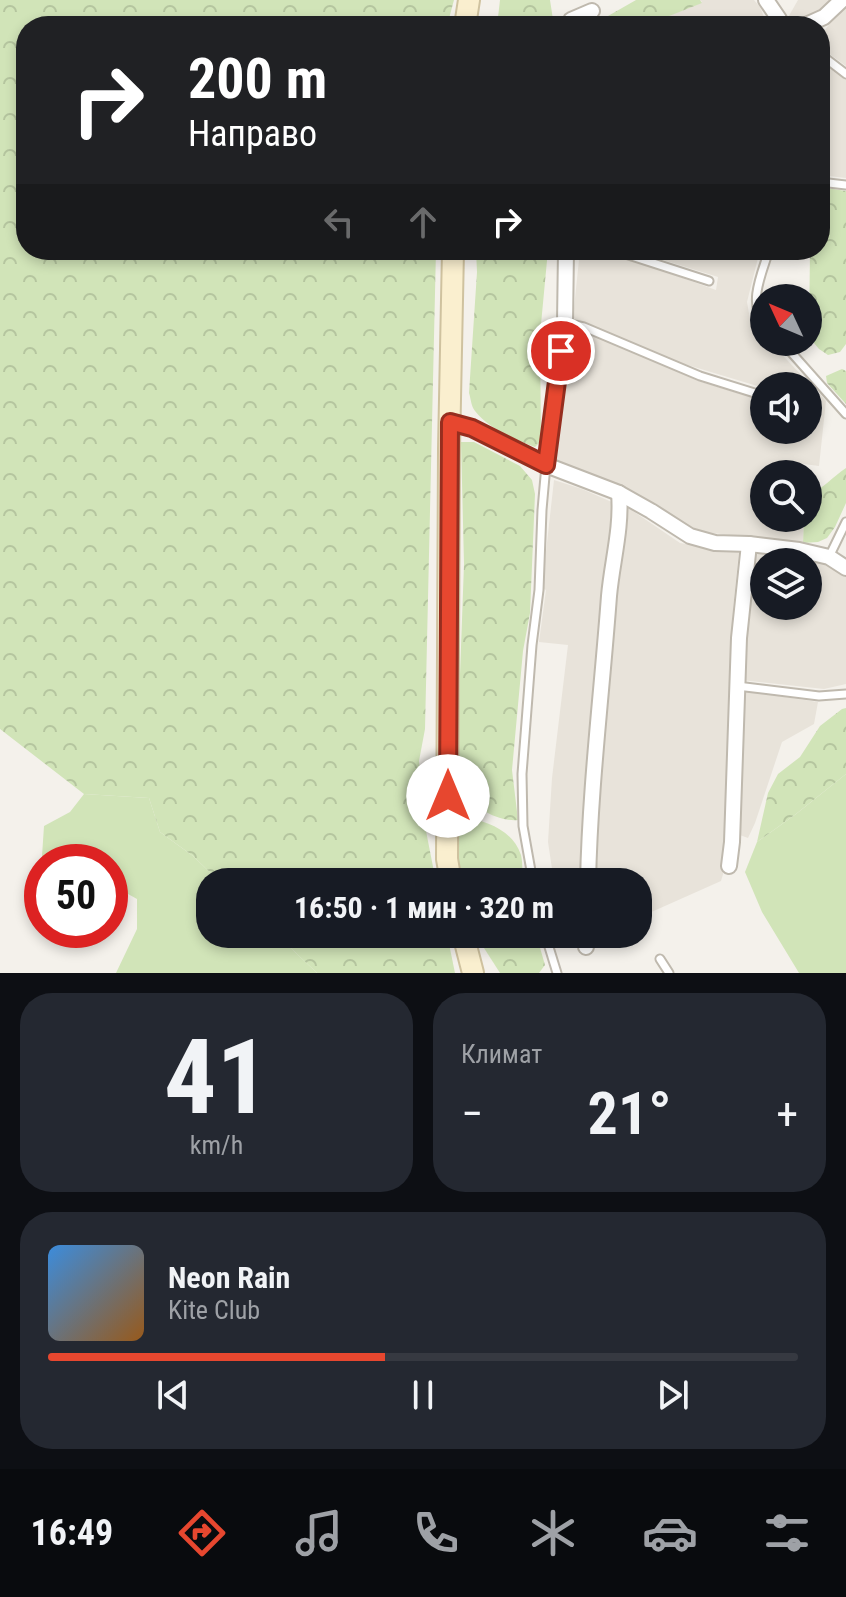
<!DOCTYPE html>
<html lang="ru">
<head>
<meta charset="utf-8">
<style>
  body { margin:0; font-family:"Roboto Condensed",sans-serif; background:#242831; color:#f1f3f6; height:100vh; display:flex; flex-direction:column; font-size:30px; white-space:nowrap }
  * { box-sizing:border-box; margin:0 }
  p { font-size:26px; color:#9ea1a6 }
  .icon { flex:none; width:44px; height:44px; fill:none; stroke:currentColor; stroke-width:2; stroke-linecap:round; stroke-linejoin:round }
  .map { position:relative; height:973px; overflow:hidden }
  .sheet { display:flex; flex-direction:column; gap:20px; padding:20px; background:#0d0f14; flex:1 }
  .sheet>* { flex:none }
  .top-card { position:absolute; left:16px; top:16px; width:814px; height:244px; border-radius:32px; box-shadow:0 4px 12px #0003; background:#202124; color:#fff; overflow:hidden }
  .needle { width:52px; rotate:314deg }
  .buttons { position:absolute; left:750px; top:284px; display:grid; gap:16px }
  .buttons a { display:grid; place-items:center; width:72px; height:72px; border-radius:50%; background:#171b24; box-shadow:0 4px 12px #0003; font-size:40px }
  .speed { position:absolute; left:24px; top:844px; display:flex; gap:16px; font-size:40px; font-weight:700; text-align:center }
  .speed>* { display:grid; place-content:center; width:104px; height:104px; border-radius:50%; background:#171b24; box-shadow:0 4px 12px #0003; line-height:1 }
  .speed .limit { border:12px solid #d22; background:#fff; color:#111 }
  .pin { position:absolute; display:grid; place-items:center; width:68px; height:68px; color:#fff; margin:-34px; border:4px solid #fff; border-radius:50%; box-shadow:0 2px 8px #0007 }
  .me { position:absolute; width:88px; margin:-44px; rotate:0deg; stroke-linejoin:round; filter:drop-shadow(0 0 6px #0008) }
  .turn { display:flex; align-items:center; gap:28px; height:168px; padding:0 40px; font-size:36px }
  .turn .icon { width:104px; height:104px; stroke-width:2.5 }
  .turn b { display:block; font-size:56px; line-height:68px }
  .lanes { display:flex; align-items:center; height:76px; padding:0 40px; background:#0003; justify-content:center; gap:40px; direction:ltr }
  .lanes .off { opacity:.35 }
  .big { font-size:60px; font-weight:700; line-height:1.1 }
  .sheet .card { flex:1; display:flex; flex-direction:column; justify-content:center; gap:12px; min-width:0; padding:0 28px; border-radius:32px; background:#242831 }
  .sheet .dial { align-items:center; gap:0 }
  .dial b { font-size:104px; line-height:1 }
  .song { display:flex; align-items:center; gap:24px }
  .cover { width:96px; height:96px; border-radius:12px; background:linear-gradient(135deg,hsl(210 70% 55%),hsl(30 70% 35%)) }
  .played { height:8px; border-radius:4px; background:linear-gradient(90deg,#e7472f 45%,#363941 45%) }
  .keys { display:flex; justify-content:space-around; direction:ltr }
  .heat { display:flex; justify-content:space-between; align-items:center; font-size:44px; direction:ltr }
  .sheet .tiles { flex:1; display:grid; gap:20px; grid-template-columns:1fr 1fr }
  .card:last-child { grid-column:span 2 }
  .trip { position:absolute; left:196px; top:868px; width:456px; height:80px; border-radius:32px; background:#171b24; box-shadow:0 4px 12px #0003; font-weight:700; line-height:80px; text-align:center }
  .dock { display:flex; height:128px; justify-content:space-around; align-items:center; background:#090b0e; color:#9ea1a6 }
  .dock .icon { width:56px; height:56px }
  .dock .selected { color:#e7472f }
  .dock b { font-size:36px; color:#f1f3f6 }
  .map>svg:first-child { display:block }
</style>
</head>
<body>
<div class="map">
<svg width="846" height="973" viewBox="0 0 846 973">
  <defs>
    <pattern id="forest-crowns" width="20" height="18" patternUnits="userSpaceOnUse" patternTransform="scale(2)"><rect width="20" height="18" fill="#d1e4b8"/><path d="M2 6a3 3 0 1 1 6 0M12 15a3 3 0 1 1 6 0" fill="none" stroke="#b5c59f"/></pattern>
  </defs>
  <rect width="100%" height="100%" fill="#f4f1eb"/>
  <g fill="#e8e3da" fill-rule="evenodd">
    <polygon points="700,0 754,0 760,7 766,22 764,26 644,26 702,2"/>
    <polygon points="798,0 830,0 814,17 793,24 786,21"/>
    <polygon points="846,1 846,66 820,47 820,37"/>
    <polygon points="820,60 846,78 846,178 820,175"/>
    <polygon points="580,250 592,250 638,262 716,290 718,277 631,250 760,250 747,302 750,319 764,336 764,342 770,342 826,401 819,466 789,462 788,474 764,474 764,518 804,518 803,543 703,532 682,524 653,506 594,475 554,459 571,331 603,339 698,381 764,401 764,430 808,430 808,386 764,386 764,388 671,360 573,318"/>
    <polygon points="554,480 582,489 614,503 608,558 582,882 554,882 548,842 552,778 568,645 539,642 546,590 542,588"/>
    <polygon points="627,507 680,543 708,548 739,551 733,609 730,680 726,864 721,881 638,918 638,882 591,882 618,560"/>
    <path d="M753,549l67,11 21,15 5,1v108l-22,5 -83,-9zM764,562h44v44h-44z"/>
    <polygon points="740,690 818,702 814,724 782,742 755,823 748,838 737,834"/>
  </g>
  <g fill="#d1e4b8">
    <polygon points="846,774 846,973 799,973 762,912 745,872 757,842 796,814"/>
    <polygon points="84,794 149,798 160,832 193,856 220,882 210,882 210,934 276,934 317,973 116,973 137,929 137,899 110,884 110,862 46,862 42,856 44,826 70,812"/>
  </g>
  <g fill="url(#forest-crowns)">
    <polygon points="0,0 454,0 447,26 26,26 26,250 436,250 425,729 419,761 426,831 436,882 220,882 193,856 160,832 149,798 84,794 0,729"/>
    <polygon points="500,0 550,0 554,26 497,26"/>
    <polygon points="636,0 700,0 702,3 644,26 598,26 608,16"/>
    <polygon points="820,187 846,191 846,344 840,352 828,355 819,349 809,337 810,250 820,250"/>
    <path d="M476,250h72l-8,85 1,106 -6,6c-21,-8 -46,-18 -60,-36 -4,-5 -4,-12 -6,-18l8,-121z"/>
    <polygon points="842,369 846,371 846,404 827,383 826,376"/>
    <path d="M461,442h13l46,24 12,14 3,14 -5,119 -7,38 -11,119 6,50c-20,2 -46,-13 -57,-30 -5,-8 -4,-23 -4,-33l7,-193z"/>
    <path d="M846,468v35l-11,24 -8,11 -9,4 -15,1 1,-25h4v-24c16,-5 24,-17 38,-26z"/>
    <polygon points="846,708 846,774 796,814 757,842 768,793 778,774 800,757 820,726 842,709"/>
    <path d="M463,816c24,6 49,13 58,39 2,8 1,19 2,27h-60c-4,-24 -13,-44 0,-66z"/>
    <polygon points="276,934 447,934 455,973 317,973"/>
    <polygon points="479,934 536,934 545,965 539,973 500,973 484,948"/>
  </g>
  <g fill="none" stroke-linecap="round" stroke-linejoin="round">
    <g stroke="#bfb9ae" stroke-width="11">
      <g id="lane">
        <polyline points="820,54 846,74"/>
        <polyline points="820,182 846,185"/>
        <polyline points="613,250 709,281"/>
        <path d="M764,322c-17,-19 -1,-51 5,-72"/>
        <polyline points="565,323 584,327 700,376 764,396"/>
        <polyline points="782,342 846,414"/>
        <polyline points="829,557 846,522"/>
        <polyline points="737,686 819,696 846,694"/>
        <polyline points="533,882 523,826 522,774 532,645 539,590 542,510 546,465"/>
        <polyline points="545,934 557,973"/>
        <polyline points="660,959 669,973"/>
      </g>
    </g>
    <g stroke="#bfb9ae" stroke-width="18">
      <g id="street">
        <polyline points="766,0 779,19 780,26"/>
        <polyline points="569,26 571,20 592,11"/>
        <polyline points="804,26 824,17 842,0"/>
        <polyline points="450,422 472,428 546,465 619,493 651,511 690,536 715,543 749,544 799,550 829,557 846,568"/>
        <polyline points="546,465 565,323 566,250"/>
        <polyline points="729,866 732,842 739,638 749,544"/>
        <path d="M588,882c2,-95 14,-191 21,-286 3,-34 13,-68 10,-103"/>
        <polyline points="586,947 587,934"/>
      </g>
    </g>
    <g stroke="#cfc29f" stroke-width="24">
      <g id="secondary">
        <polyline points="465,26 469,0"/>
        <polyline points="451,882 447,859 449,449 453,250"/>
        <polyline points="463,934 473,973"/>
      </g>
    </g>
    <use href="#lane" stroke="#fff" stroke-width="7"/>
    <use href="#street" stroke="#fff" stroke-width="14"/>
    <use href="#secondary" stroke="#faefcf" stroke-width="20"/>
  </g>
  <g fill="none" stroke-linecap="round" stroke-linejoin="round">
    <g stroke="#962e1f" stroke-width="20">
      <polyline id="route" points="448,796 450,422 472,428 546,465 561,351"/>
    </g>
    <use href="#route" stroke="#e7472f" stroke-width="14"/>
  </g>
</svg>
<div class="buttons">
<a><svg class="needle" viewBox="-14 -14 28 28"><path d="M0-13l5 13h-10z" fill="#e53935"/><path d="M0 13l5-13h-10z" fill="#9ea1a6"/></svg></a>
<a><svg class="icon" aria-label="sound" viewBox="0 0 24 24"><path d="M4 9h4l5-4v14l-5-4H4zM17 9q2 3 0 6"/></svg></a>
<a><svg class="icon" aria-label="search" viewBox="0 0 24 24"><circle cx="10" cy="10" r="6"/><path d="M15 15l6 6"/></svg></a>
<a><svg class="icon" aria-label="layers" viewBox="0 0 24 24"><path d="M12 4l9 5-9 5-9-5zM3 14l9 5 9-5"/></svg></a>
</div>
<div class="speed"><div class="limit">50</div></div>
<div class="pin" style="left:561px;top:351px;background:#d93025"><svg class="icon" aria-label="arrive" viewBox="0 0 24 24"><path d="M6 21V4h12l-3 4 3 4H6"/></svg></div>
<svg class="me" style="left:448px;top:796px" viewBox="-20 -20 40 40"><circle r="19" fill="#fff"/><path d="M0-13L10 11 0 6-10 11z" fill="#e7472f"/></svg>
<div class="trip">16:50 · 1 мин · 320 m</div>
<div class="top-card">
<div class="turn"><svg class="icon" aria-label="right" viewBox="0 0 24 24"><path d="M7 20v-9h11M14 6l5 5-5 5"/></svg><div><b>200 m</b>Направо</div></div>
<div class="lanes"><svg class="icon off" aria-label="left" viewBox="0 0 24 24"><path d="M17 20v-9H6M10 6l-5 5 5 5"/></svg><svg class="icon off" aria-label="ahead" viewBox="0 0 24 24"><path d="M12 20V5M6 11l6-6 6 6"/></svg><svg class="icon" aria-label="right" viewBox="0 0 24 24"><path d="M7 20v-9h11M14 6l5 5-5 5"/></svg></div>
</div>
</div>
<section class="sheet">
<div class="tiles">
<div class="card dial"><b>41</b><p>km/h</p></div>
<div class="card"><p>Климат</p>
<div class="heat"><a>−</a><b class="big">21°</b><a>+</a></div>
</div>
<div class="card">
<div class="song"><i class="cover"></i><div><b>Neon Rain</b><p>Kite Club</p></div></div>
<div class="played"></div>
<div class="keys"><svg class="icon" aria-label="previous" viewBox="0 0 24 24"><path d="M18 5L8 12l10 7zM5 5v14"/></svg><svg class="icon" aria-label="pause" viewBox="0 0 24 24"><path d="M8 5v14M16 5v14"/></svg><svg class="icon" aria-label="next" viewBox="0 0 24 24"><path d="M6 5l10 7-10 7zM19 5v14"/></svg></div>
</div>
</div>
</section>
<nav class="dock">
<b>16:49</b>
<svg class="icon selected" aria-label="directions" viewBox="0 0 24 24"><path d="M12 3l9 9-9 9-9-9zM9 14v-3h6M13 9l2 2-2 2"/></svg>
<svg class="icon" aria-label="music" viewBox="0 0 24 24"><path d="M9 18V5l10-2v13"/><circle cx="6" cy="18" r="3"/><circle cx="16" cy="16" r="3"/></svg>
<svg class="icon" aria-label="phone" viewBox="0 0 24 24"><path d="M5 4h4l2 5-3 2q2 4 5 5l2-3 5 2v4C11 20 4 13 5 4z"/></svg>
<svg class="icon" aria-label="climate" viewBox="0 0 24 24"><path d="M12 3v18M4 7l16 10M4 17L20 7"/></svg>
<svg class="icon" aria-label="car" viewBox="0 0 24 24"><path d="M5 17H2v-5l4-1 3-4h7l3 4 3 1v5h-3M9 17h6M6 11h13"/><circle cx="7" cy="17" r="2"/><circle cx="17" cy="17" r="2"/></svg>
<svg class="icon" aria-label="filters" viewBox="0 0 24 24"><path d="M4 7h16M4 17h16"/><circle cx="9" cy="7" r="2"/><circle cx="15" cy="17" r="2"/></svg>
</nav>
</body>
</html>
